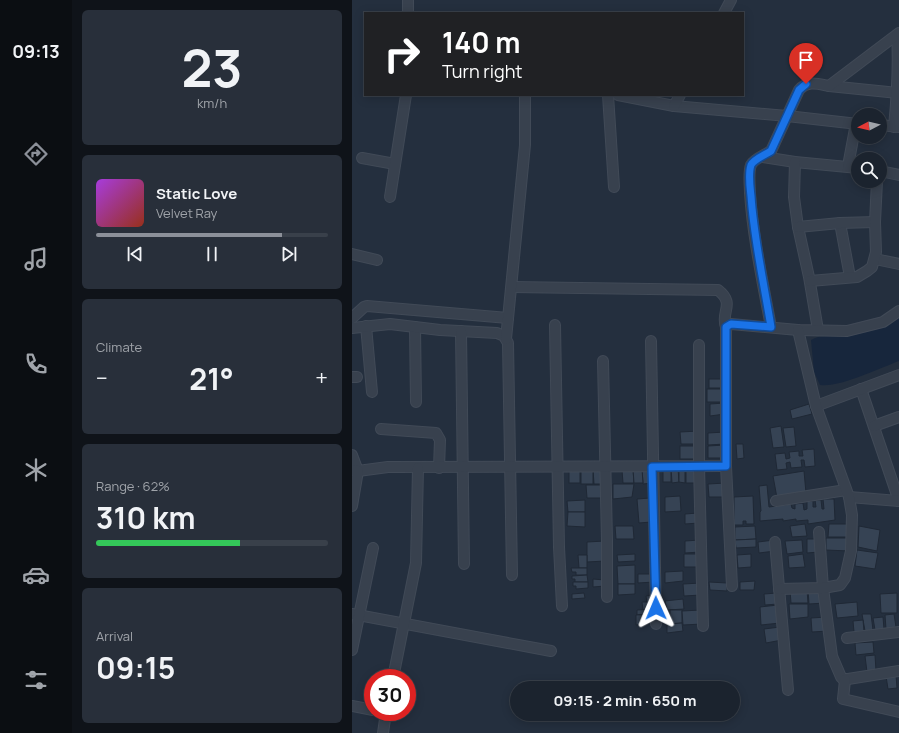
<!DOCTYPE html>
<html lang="en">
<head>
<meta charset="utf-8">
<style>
  body { margin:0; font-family:Manrope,sans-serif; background:#282f3a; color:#f1f3f6; height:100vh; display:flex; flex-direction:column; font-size:15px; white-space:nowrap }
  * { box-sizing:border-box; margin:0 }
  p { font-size:13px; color:#a0a4aa }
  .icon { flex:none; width:22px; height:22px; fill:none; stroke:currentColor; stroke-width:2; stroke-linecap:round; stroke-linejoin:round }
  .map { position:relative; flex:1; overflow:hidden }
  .sheet { display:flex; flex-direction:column; gap:10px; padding:10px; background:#0f1319; width:280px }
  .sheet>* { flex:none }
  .guide { position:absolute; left:12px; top:12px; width:380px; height:84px; border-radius:0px; box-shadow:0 2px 10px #0003,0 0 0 1px #39404a; background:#202124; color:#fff; overflow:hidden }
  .needle { width:26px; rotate:263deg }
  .tools { position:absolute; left:499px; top:108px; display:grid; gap:8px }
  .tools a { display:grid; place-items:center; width:36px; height:36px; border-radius:50%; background:#1b232e; box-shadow:0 2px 10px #0003,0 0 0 1px #39404a; font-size:20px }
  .speed { position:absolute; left:12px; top:669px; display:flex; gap:8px; font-size:20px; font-weight:700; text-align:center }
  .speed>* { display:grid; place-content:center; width:52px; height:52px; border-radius:50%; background:#1b232e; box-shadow:0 2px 10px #0003,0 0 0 1px #39404a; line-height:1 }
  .speed .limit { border:6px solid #d22; background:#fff; color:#111 }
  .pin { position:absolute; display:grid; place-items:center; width:34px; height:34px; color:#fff; margin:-41px -17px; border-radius:50% 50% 50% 0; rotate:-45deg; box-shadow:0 0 4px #0007 }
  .pin .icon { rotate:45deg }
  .me { position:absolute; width:44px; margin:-22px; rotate:359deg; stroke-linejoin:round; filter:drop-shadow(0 0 3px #0008) }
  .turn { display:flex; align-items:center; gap:14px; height:84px; padding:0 12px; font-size:18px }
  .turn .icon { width:52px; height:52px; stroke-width:2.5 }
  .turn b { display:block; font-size:28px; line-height:34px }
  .big { font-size:30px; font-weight:700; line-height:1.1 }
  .sheet .card { flex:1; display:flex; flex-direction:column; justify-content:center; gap:6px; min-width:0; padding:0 14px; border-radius:6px; background:#282f3a }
  .sheet .dial { align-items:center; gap:0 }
  .dial b { font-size:52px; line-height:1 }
  .song { display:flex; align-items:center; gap:12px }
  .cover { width:48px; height:48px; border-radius:6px; background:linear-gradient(135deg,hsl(280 70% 55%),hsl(10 70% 35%)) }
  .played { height:4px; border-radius:2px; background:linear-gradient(90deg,#8c9099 80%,#39404a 80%) }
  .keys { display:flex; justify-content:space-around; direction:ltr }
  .heat { display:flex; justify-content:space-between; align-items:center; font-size:22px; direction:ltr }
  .charge { height:6px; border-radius:3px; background:linear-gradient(90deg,#34c759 62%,#39404a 0) }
  .trip { position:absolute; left:158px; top:681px; width:230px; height:40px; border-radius:20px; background:#1b232e; box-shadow:0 2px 10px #0003,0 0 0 1px #39404a; font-weight:700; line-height:40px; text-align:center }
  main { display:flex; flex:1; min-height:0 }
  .tabs { display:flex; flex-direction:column; width:72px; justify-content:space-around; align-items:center; background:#0b0e12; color:#a0a4aa }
  .tabs .icon { width:28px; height:28px }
  .tabs .active { color:#8c9099 }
  .tabs b { font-size:18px; color:#f1f3f6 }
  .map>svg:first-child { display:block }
</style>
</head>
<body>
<main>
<nav class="tabs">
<b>09:13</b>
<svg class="icon active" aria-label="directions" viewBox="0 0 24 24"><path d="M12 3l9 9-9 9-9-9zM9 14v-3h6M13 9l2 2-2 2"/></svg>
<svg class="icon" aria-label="music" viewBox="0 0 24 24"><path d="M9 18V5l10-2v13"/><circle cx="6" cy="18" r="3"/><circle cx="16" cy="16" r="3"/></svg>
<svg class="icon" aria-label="phone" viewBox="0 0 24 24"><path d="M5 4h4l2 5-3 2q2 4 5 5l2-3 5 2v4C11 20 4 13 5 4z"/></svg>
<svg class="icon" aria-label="climate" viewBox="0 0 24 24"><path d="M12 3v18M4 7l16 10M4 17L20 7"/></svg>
<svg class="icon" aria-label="car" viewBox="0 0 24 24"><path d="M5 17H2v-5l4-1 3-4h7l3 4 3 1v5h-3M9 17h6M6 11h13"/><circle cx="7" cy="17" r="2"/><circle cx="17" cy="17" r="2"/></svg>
<svg class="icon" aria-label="filters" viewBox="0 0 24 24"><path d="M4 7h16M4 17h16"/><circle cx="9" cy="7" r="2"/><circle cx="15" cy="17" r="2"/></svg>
</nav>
<section class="sheet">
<div class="card dial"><b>23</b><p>km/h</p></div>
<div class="card">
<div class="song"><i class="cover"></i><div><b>Static Love</b><p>Velvet Ray</p></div></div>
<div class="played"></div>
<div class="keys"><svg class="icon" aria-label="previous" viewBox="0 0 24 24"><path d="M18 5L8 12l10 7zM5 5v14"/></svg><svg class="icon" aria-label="pause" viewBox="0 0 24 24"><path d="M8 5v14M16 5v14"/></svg><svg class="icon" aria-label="next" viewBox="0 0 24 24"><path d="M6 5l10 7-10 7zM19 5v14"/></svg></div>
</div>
<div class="card"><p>Climate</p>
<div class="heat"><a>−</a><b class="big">21°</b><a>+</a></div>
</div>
<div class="card"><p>Range · 62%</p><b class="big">310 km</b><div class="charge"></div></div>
<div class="card"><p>Arrival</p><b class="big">09:15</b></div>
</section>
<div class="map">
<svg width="547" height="733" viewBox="0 0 547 733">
  <rect width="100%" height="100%" fill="#242f3e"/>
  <path fill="#17263c" d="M547,317v44c-19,7 -60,27 -79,24l-6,-13 -3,-32c12,-7 24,-2 37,-4 15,-2 38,-11 51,-19z"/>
  <g fill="#364354" stroke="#1f2835">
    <rect x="357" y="379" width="16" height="9"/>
    <rect x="355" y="389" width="18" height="13"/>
    <polygon points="373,403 373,414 358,416 358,404"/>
    <polygon points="457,404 460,414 440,419 438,410"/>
    <polygon points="429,426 432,447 421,448 418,428"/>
    <polygon points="442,427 444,446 434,447 431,428"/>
    <polygon points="347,431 346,444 329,444 328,432"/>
    <polygon points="373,432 373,444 356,445 356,433"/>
    <polygon points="384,444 391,444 392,458 385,459"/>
    <polygon points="373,445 373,458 356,458 356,446"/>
    <rect x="328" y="446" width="18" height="13"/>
    <polygon points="462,449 463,466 453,467 452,460 449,460 450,467 439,468 438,462 434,463 435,469 425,470 423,454 433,453 434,459 438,458 437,452 447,451 447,456 451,456 450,450"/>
    <rect x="311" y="467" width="8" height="15"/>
    <polygon points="319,467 326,468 327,482 320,483"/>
    <polygon points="327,467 333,468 333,483 327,482"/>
    <polygon points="299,468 300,483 291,484 290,469"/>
    <rect x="334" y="468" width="12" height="15"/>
    <polygon points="241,469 252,470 252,484 242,484"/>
    <polygon points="281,469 282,483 271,483 270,470"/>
    <polygon points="281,469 290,469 291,483 282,483"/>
    <rect x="217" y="470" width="11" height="13"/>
    <rect x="229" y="470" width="12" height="14"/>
    <polygon points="452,471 454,493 425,498 421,476"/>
    <polygon points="374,483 375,497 357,497 356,484"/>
    <polygon points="261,484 282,484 280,497 261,499"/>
    <polygon points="234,485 252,485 252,498 235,498"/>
    <polygon points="415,485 417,507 439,504 440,508 443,509 443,504 451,503 452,510 455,509 455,501 461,501 461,507 464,507 463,500 469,500 470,509 472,509 471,499 482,499 483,520 456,524 456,520 444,521 444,519 431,521 431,519 408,521 408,512 409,511 407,486"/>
    <polygon points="328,496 329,511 313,512 313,497"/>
    <polygon points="401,496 402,524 394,524 394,521 391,521 391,525 382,525 382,497"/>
    <polygon points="298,498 299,522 287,523 285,499"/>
    <polygon points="233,500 233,512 216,512 215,501"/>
    <polygon points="216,512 233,512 233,527 215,526"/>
    <polygon points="346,513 347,523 333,524 333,514"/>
    <polygon points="453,524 455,536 440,537 438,526"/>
    <polygon points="477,524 499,524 498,537 476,537"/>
    <polygon points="263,526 281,526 282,539 264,539"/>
    <polygon points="403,526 404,539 383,540 383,527"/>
    <polygon points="507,526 528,530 525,551 506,547"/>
    <polygon points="474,538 498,538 497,551 474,550"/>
    <polygon points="404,539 404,547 384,548 383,540"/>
    <polygon points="455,539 467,539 467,552 455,553"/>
    <polygon points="348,540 348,552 333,553 333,541"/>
    <polygon points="422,540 423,551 407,553 406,542"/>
    <polygon points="450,540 451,552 435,554 433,541"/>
    <polygon points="253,541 253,561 235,562 235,542"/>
    <polygon points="505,550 526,553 523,569 503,566"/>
    <polygon points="283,554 283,561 266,562 265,555"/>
    <polygon points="332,554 348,554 349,567 332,567"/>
    <polygon points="399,554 399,567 386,568 385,555"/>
    <polygon points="451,554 453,567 437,568 436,556"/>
    <polygon points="226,555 235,555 235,568 227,568"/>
    <polygon points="283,565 283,584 266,584 265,566"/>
    <polygon points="219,568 235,568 235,575 224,575 224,572 220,572"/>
    <polygon points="331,571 331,581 313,583 313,572"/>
    <polygon points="286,574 301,574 302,582 286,583"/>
    <polygon points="235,575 236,582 223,582 223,579 220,579 220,576"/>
    <polygon points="241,579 253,580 253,586 241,587"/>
    <polygon points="403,581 402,590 388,590 388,582"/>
    <polygon points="221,582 236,582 236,588 224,589 224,586 221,586"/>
    <polygon points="357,582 375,583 375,591 358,590"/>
    <polygon points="349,583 349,595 332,596 331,584"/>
    <polygon points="266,584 283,584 283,594 266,595"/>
    <polygon points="456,589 471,589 473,603 457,604"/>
    <polygon points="438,590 455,590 456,603 439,603"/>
    <polygon points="232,593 233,598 220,599 220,594"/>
    <polygon points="425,593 426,604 413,605 412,594"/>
    <polygon points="545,593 545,613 529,613 528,594"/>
    <polygon points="302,595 302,609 291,610 290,602 295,602 294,596"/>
    <polygon points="331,599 332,609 315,610 313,601"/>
    <polygon points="505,602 506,616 485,618 483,604"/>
    <polygon points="437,604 456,604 456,617 438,619"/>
    <polygon points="426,605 428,623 409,625 408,607"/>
    <polygon points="302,609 302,614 285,615 285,610"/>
    <polygon points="318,610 330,610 330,623 318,624"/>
    <polygon points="349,610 350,624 331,625 330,611"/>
    <polygon points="302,614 303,623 284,625 284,615"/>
    <polygon points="510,614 519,614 521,630 513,631"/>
    <polygon points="542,614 544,627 534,629 533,615"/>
    <polygon points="475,617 476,631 460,632 459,618"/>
    <polygon points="531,617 532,629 523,630 521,618"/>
    <polygon points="511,620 512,631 502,632 501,621"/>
    <polygon points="330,623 331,631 315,633 315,624"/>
    <polygon points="428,627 430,640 414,643 412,629"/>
    <polygon points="521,642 522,653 504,655 503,643"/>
    <polygon points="523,655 524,671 515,672 513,656"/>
    <polygon points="544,675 545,688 536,689 534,676"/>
  </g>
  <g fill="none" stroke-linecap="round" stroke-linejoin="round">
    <g stroke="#414a57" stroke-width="12">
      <g id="minor">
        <polyline points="56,13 56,0"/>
        <polyline points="372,13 379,0"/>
        <polyline points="477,86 546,93"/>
        <polyline points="256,95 262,187"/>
        <polyline points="266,95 322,106 435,116 506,124"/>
        <polyline points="322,106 328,95"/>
        <polyline points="528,125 547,127"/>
        <path d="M542,127c3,-31 5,-61 3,-92"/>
        <polyline points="411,157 443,162 506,168"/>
        <polyline points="10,158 43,164"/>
        <polyline points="443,162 442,197 446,227 457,277 466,330"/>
        <polyline points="496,166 504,123"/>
        <polyline points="528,171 547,175"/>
        <polyline points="38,197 54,95"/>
        <polyline points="488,223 498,277"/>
        <polyline points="446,227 488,223 523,222"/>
        <polyline points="0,254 25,260"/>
        <polyline points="523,259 547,264"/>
        <polyline points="458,281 505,277 515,271 520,267 524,252 523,222 525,181"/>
        <path d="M160,287l206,3c18,14 2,22 8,37"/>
        <polyline points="0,318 12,307 15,306 156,318"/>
        <polyline points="203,325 207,547 210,606"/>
        <polyline points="14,326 20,392"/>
        <polyline points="63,327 64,402"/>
        <path d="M419,327c-8,-44 -18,-89 -21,-134 0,-8 -2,-20 1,-28 3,-6 14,-10 20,-14l28,-61c9,-10 19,-6 30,-4l70,-53"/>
        <polyline points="0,328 38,324 88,330 145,333 152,336 156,343 160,575"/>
        <polyline points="109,331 112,564"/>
        <polyline points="154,339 173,145 173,95"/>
        <polyline points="299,341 304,624"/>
        <polyline points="347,345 347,466 351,626"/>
        <polyline points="251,361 255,541 255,597"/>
        <polyline points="0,377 5,377"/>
        <polyline points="509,389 547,501"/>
        <polyline points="464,406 547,375"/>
        <polyline points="522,426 547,417"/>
        <polyline points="29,429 84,433 88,440 87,468"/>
        <polyline points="0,455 6,471 36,467 374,466 374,327 379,324 446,330 495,331 531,322 547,311"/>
        <polyline points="374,466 380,586"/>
        <polyline points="0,470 6,471 0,506"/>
        <polyline points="497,497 547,501"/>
        <polyline points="424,501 494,490"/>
        <polyline points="467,532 471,588 480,656 489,677 491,679 496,679 547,671"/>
        <polyline points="423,542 436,690"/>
        <polyline points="427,589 471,588 488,585 493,578 499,551 500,515 497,497 464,406 446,330"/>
        <polyline points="0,614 199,651"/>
        <polyline points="495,638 547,632"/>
        <polyline points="0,650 21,548"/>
        <polyline points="41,678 64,563 66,468"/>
        <polyline points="493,680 491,699 547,712"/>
        <polyline points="0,706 21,710"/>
        <polyline points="31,733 34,712"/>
      </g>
    </g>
    <use href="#minor" stroke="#38414e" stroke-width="10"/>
  </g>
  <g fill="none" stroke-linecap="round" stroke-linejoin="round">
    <g stroke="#114b97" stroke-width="10">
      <path id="route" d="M304,608l-4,-141 74,-1v-139l5,-3 40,3c-7,-43 -17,-87 -20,-131 -1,-9 -3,-22 0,-31 3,-6 14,-10 20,-14l28,-61 7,-6"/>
    </g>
    <use href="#route" stroke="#1a73e8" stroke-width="7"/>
  </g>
</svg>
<div class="tools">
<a><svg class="needle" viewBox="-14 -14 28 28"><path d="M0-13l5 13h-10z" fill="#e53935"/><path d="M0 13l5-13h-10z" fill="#a0a4aa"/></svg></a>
<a><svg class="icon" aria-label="search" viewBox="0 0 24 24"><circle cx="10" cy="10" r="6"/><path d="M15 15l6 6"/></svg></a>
</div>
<div class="speed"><div class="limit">30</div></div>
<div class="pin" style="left:454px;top:84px;background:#d93025"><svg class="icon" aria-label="arrive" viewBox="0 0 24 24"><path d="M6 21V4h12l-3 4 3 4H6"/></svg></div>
<svg class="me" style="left:304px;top:608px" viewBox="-20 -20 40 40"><path d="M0-17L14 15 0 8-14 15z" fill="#1a73e8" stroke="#fff" stroke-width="4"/></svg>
<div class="trip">09:15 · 2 min · 650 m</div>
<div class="guide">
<div class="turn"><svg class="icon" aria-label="right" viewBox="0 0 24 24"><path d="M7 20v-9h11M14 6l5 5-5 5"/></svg><div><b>140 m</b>Turn right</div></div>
</div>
</div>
</main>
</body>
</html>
